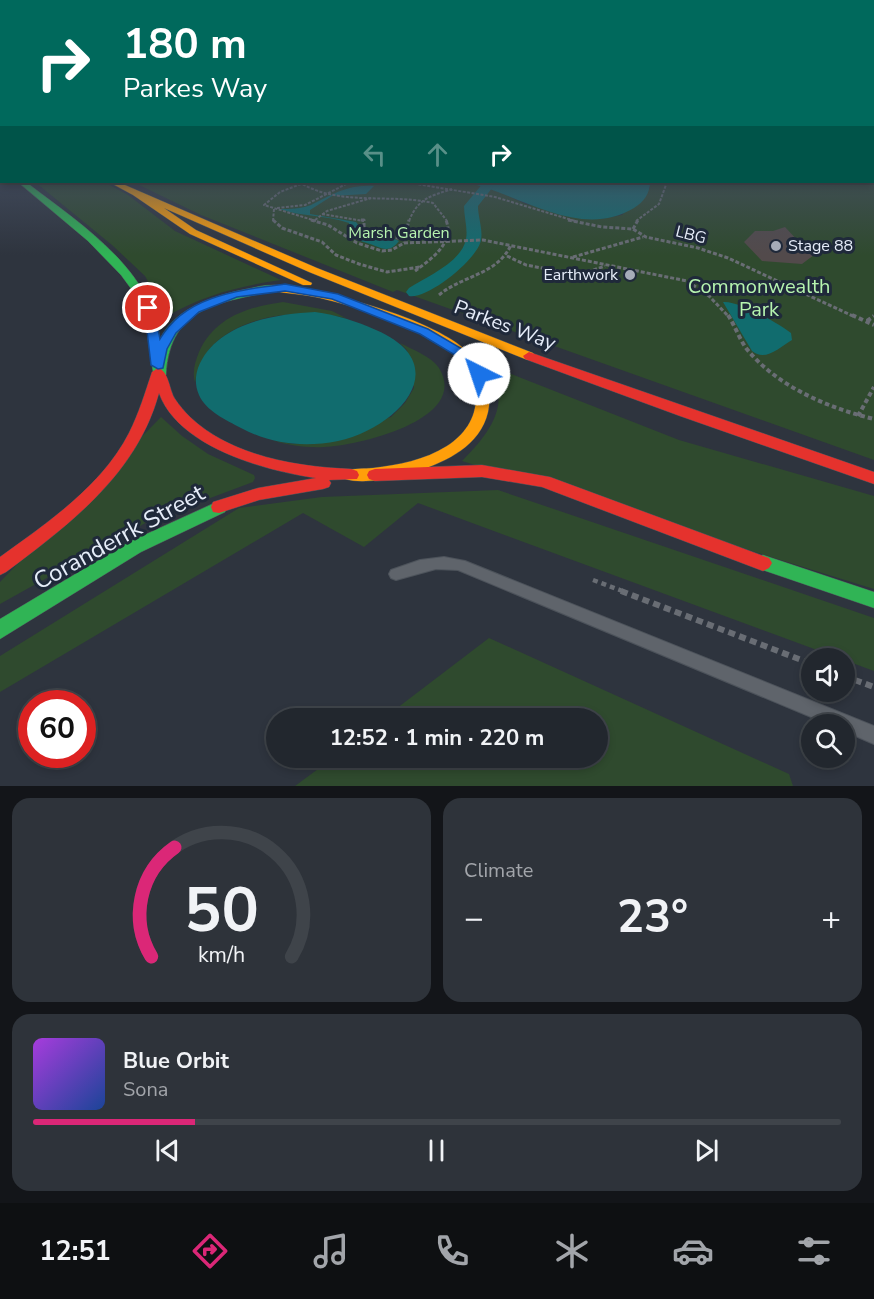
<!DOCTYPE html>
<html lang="en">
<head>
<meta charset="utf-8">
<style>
  body { margin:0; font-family:"Nunito Sans",sans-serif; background:#2e333a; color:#f1f3f6; height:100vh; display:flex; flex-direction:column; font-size:22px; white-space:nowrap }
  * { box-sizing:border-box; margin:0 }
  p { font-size:20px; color:#a2a5aa }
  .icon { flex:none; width:33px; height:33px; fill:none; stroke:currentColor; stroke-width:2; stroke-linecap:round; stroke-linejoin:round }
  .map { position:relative; height:786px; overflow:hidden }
  .panel { display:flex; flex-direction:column; gap:12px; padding:12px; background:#131519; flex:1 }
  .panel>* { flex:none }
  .hud { position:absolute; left:0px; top:0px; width:874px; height:183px; box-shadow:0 3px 9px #0003,0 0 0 2px #3f444a; background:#00695c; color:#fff; overflow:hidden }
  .tools { position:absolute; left:801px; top:648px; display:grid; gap:12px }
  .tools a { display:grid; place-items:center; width:54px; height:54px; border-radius:50%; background:#22272e; box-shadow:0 3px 9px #0003,0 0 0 2px #3f444a; font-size:30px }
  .speed { position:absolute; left:18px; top:690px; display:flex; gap:12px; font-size:30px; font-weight:700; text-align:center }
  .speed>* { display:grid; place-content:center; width:78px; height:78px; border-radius:50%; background:#22272e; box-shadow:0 3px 9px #0003,0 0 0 2px #3f444a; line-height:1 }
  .speed .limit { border:9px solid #d22; background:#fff; color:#111 }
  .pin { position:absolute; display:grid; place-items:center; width:51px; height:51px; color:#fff; margin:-26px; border:3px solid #fff; border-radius:50%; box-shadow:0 2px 6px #0007 }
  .me { position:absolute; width:66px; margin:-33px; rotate:319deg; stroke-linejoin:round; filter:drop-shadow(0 0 4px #0008) }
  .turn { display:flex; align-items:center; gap:21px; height:126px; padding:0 24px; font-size:27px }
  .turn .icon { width:78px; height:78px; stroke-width:2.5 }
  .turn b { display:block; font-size:42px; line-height:51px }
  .lanes { display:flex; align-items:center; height:57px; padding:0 24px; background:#0003; justify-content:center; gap:30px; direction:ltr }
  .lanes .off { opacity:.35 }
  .big { font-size:45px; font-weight:700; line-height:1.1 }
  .panel .card { flex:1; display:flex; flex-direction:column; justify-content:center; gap:9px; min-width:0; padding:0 21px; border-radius:18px; background:#2e333a }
  .panel .dial { align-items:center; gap:0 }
  .dial svg { height:156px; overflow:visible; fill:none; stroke:#3f444a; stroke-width:7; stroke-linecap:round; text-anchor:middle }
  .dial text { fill:#f1f3f6; stroke:none }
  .song { display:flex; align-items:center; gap:18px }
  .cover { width:72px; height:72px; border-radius:9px; background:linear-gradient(135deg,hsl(280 70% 55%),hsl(220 70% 35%)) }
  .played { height:6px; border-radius:3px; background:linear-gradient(90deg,#db2777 20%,#3f444a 20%) }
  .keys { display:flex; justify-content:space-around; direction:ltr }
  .heat { display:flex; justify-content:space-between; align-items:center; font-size:33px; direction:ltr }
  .panel .tiles { flex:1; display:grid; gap:12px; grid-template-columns:1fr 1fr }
  .card:last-child { grid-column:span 2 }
  .trip { position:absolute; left:266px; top:708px; width:342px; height:60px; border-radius:30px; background:#22272e; box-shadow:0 3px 9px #0003,0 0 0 2px #3f444a; font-weight:700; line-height:60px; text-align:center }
  .tabs { display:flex; height:96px; justify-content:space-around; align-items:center; background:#0e1012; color:#a2a5aa }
  .tabs .icon { width:42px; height:42px }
  .tabs .selected { color:#db2777 }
  .tabs b { font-size:27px; color:#f1f3f6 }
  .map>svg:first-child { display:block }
</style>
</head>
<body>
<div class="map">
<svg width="874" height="786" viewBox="0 0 874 786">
  <rect width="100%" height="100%" fill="#2e343e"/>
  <g fill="#2f4a2e">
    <polygon points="874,145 874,460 397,290 393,292 201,215 133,182 465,182 492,188 525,204 601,219 622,215 650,188 650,182 873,182"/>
    <path d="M35,182h69l24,13 47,36 106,49c-42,6 -77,15 -114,36l-22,-40 -33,-31z"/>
    <path d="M283,302l49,9 14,7c-53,-12 -142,-1 -151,65 -3,-11 0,-21 4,-31 16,-35 49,-45 84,-50z"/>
    <path d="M400,343c13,7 31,13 39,25 32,52 -83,78 -115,79 -18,1 -34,-2 -51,-6l21,3 97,-27 14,-14 9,-15 -7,-38z"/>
    <path d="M491,366l188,74 195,56v93l-412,-128c17,-17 41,-43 36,-70 -2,-7 -7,-15 -10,-22z"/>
    <polygon points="161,417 182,436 208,454 254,475 255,478 253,482 149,521 0,604 0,582"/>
    <polygon points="498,490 874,618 874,671 418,503 364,547 303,513 0,692 0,656 239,508 322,497"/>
    <polygon points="489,638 789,774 793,786 295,786 333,758 597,758 597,718 384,718"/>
  </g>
  <g fill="#116c6e">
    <path d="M465,182h185c0,11 -6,20 -16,26 -55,33 -115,-15 -169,-26z"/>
    <path d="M374,186l-8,8 -34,2 -22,14v4l46,8 11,14 23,1 9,4c-10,13 -17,7 -29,3 -12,-4 -22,-5 -21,-21 -22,-8 -47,-6 -70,-14 11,0 22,0 32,-4 22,-11 38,-21 63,-19z"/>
    <path d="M723,302c14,-2 55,21 68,31l1,7c-13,8 -27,22 -40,11z"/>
    <path d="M315,312c22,3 41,9 61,18 81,35 22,98 -38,111 -34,7 -67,3 -97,-13 -15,-8 -35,-17 -42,-33 -4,-9 -4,-18 -1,-27 17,-44 75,-54 117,-56z"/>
  </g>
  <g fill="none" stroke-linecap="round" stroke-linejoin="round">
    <path fill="#116c6e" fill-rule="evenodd" d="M484,182l12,1 -18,23c0,11 5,23 3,34 -3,19 -54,60 -72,56l-3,-4 3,-4c17,-11 53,-26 57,-49 2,-10 -2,-22 -2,-33z"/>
  </g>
  <polygon fill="#524a4b" points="785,227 800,243 818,252 802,264 762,261 744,242 755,231 773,231"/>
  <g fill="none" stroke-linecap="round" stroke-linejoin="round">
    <g stroke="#4d535b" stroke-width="2">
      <polygon id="lane" points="444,557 465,561 874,726 874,744 844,731 844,724 828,724 458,570 436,569 396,580 391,578 389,574 391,570 420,560"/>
    </g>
    <g stroke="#4d535b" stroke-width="1">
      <g id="fast">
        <rect x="0" y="164" width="2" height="5"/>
        <path d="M18,182h8c53,41 125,86 134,157 16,-33 60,-45 92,-51 9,-2 21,-5 27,0l-1,2c-56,13 -108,14 -112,85l-7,4 -5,-1 -9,-59 -13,-29 -11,-15 -33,-34z"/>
        <polygon points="219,501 225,502 227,507 225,512 141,552 0,639 0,619 129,542"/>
        <polygon points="763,555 874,592 874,608 757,568 754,563 757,558"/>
      </g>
    </g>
    <g stroke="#4d535b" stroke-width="1">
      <g id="slow">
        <polygon points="109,182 118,182 317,268 533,353 535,356 529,360 525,359 309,272 164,208 196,230 312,283 311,285 303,285 190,234 133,195"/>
        <path d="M274,285c51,5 170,34 203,76 12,16 15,32 11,51 -8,34 -41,49 -70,59 -20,6 -52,14 -73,8l-2,-4 2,-4c9,-3 19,-2 28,-3 25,-3 52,-8 74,-22 17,-11 29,-27 29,-49 0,-10 -2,-21 -8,-30 -23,-33 -109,-60 -148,-69 -16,-4 -34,-4 -50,-8v-4z"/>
      </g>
    </g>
    <g stroke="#4d535b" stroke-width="1">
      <g id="jam">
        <polygon points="529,352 874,472 874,484 680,416 525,359 523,356"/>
        <path d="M158,368c11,3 11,22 17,31 4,6 10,13 15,18 41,39 107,50 161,52l6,2 2,4 -2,4 -28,1 2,3 -2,4 -6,2 -64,11 -40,13 -6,-1 -2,-5 2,-5 45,-14 58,-10c-50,-7 -138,-31 -157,-85 -22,81 -89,131 -153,179l-6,3v-18c47,-34 102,-71 129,-124 10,-20 16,-40 23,-61z"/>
        <polygon points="482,465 550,477 769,558 772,563 769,568 763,571 542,487 482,477 375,481 369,479 367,475 369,471 375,469"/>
      </g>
    </g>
    <g stroke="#696d74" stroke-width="2" stroke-dasharray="3 1.5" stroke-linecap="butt">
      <path d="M299,182c40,25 90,11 134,21l14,18"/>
      <polyline points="405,182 495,197 575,221"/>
      <polyline points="301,184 280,192 264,205 316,221"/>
      <polyline points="372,184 376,182"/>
      <polyline points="277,208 305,205 350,182"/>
      <polyline points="322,214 364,221"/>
      <polyline points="315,220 327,211 371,198"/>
      <polyline points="273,221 274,209"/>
      <path d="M409,221c9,-23 22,-25 43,-32"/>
      <polyline points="636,221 659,204 667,182"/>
    </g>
    <g stroke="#696d74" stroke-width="3" stroke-dasharray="4 2" stroke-linecap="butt">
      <polyline points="273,220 282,228 322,242 336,255 359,264 387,272 420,267"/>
      <polyline points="311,220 328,225 357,243 382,251 392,250 404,243 483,240 687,281 709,296 729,317"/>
      <polyline points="361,220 364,220 364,233 404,239 404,243"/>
      <polyline points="568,220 602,227 633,229 646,237 698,248 728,258 855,317"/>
      <polyline points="633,229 638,220"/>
      <polyline points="404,239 409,220"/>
      <polyline points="507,256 526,265 579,275 605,266"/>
      <polyline points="573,257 643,237"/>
      <path d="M415,271c16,-12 40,-28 31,-51"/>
      <path d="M439,295c24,-20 58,-20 72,-50"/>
    </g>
    <g stroke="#696d74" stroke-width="4" stroke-dasharray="4.5 3" stroke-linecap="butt">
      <path d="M728,315c7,11 11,23 18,33 30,38 82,60 128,71"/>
      <polyline points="852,315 874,325"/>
      <polyline points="867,321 874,316"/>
      <polyline points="858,416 874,387"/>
    </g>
    <polyline stroke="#696d74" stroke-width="4.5" stroke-dasharray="5 4" stroke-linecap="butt" points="593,580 625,592"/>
    <g stroke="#696d74" stroke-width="6" stroke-dasharray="7 4.5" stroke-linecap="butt">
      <polyline points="621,591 812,664"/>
      <polyline points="844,676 874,687"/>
    </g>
    <use href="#lane" fill="#5f646b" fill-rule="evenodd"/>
    <use href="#fast" fill="#30b455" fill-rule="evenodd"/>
    <use href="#slow" fill="#ff9f0a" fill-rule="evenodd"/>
    <use href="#jam" fill="#e5322d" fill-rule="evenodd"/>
  </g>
  <linearGradient id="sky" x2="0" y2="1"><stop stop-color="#191d22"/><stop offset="0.57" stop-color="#465063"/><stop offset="1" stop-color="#465063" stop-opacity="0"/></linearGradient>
  <rect width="874" height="255" fill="url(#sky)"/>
  <path fill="#1a73e8" stroke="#114b97" stroke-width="1.5" d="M285,284l53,10 90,35 41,24 17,21 -2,3h-9l-15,-19 -40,-24 -88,-35 -47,-8 -48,6 -38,15 -23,21 -9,16 -4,19 -5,1 -7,-4 -7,-60 10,3 6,31c25,-44 80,-49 125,-55z"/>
  <g fill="#a6acb8" stroke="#1f293a" stroke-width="2">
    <circle cx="776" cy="246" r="6"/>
    <circle cx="630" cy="275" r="6"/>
  </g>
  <g text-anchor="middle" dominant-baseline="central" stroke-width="6" stroke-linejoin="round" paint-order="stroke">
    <g font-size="16" fill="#b6f4af" stroke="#1f293a">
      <text x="399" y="233">Marsh Garden</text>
    </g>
    <g font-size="16" fill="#e6edf9" stroke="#1f293a">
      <text transform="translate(691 235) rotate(14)">LBG</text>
    </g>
    <g font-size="16" fill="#e6edf9" stroke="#1f293a" text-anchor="start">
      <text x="788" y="246">Stage 88</text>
      <text x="618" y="275" text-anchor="end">Earthwork</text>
    </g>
    <g font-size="20" fill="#b6f4af" stroke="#1f293a">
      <text x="759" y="286">Commonwealth<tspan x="759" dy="23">Park</tspan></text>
    </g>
    <g font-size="20" fill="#e6edf9" stroke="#1f293a">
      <text transform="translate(505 325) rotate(21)">Parkes Way</text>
    </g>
    <g font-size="24" fill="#e6edf9" stroke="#1f293a">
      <text transform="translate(119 537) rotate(-29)">Coranderrk Street</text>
    </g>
  </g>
</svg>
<div class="tools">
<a><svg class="icon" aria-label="sound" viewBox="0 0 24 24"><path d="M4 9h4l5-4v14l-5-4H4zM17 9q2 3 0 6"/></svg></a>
<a><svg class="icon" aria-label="search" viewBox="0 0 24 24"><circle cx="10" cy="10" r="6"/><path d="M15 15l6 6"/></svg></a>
</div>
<div class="speed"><div class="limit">60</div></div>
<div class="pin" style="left:148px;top:308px;background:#d93025"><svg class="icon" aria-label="arrive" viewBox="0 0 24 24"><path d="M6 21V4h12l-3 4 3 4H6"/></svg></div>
<svg class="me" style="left:479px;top:374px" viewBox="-20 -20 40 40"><circle r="19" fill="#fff"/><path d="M0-13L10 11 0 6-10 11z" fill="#1a73e8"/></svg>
<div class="trip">12:52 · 1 min · 220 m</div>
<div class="hud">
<div class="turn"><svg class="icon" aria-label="right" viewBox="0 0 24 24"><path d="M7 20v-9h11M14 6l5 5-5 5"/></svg><div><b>180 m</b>Parkes Way</div></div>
<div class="lanes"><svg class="icon off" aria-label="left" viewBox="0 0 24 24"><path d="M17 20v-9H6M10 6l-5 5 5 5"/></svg><svg class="icon off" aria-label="ahead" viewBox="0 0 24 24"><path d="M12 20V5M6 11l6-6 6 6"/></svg><svg class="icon" aria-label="right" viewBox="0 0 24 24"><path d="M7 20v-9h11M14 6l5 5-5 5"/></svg></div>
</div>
</div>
<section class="panel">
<div class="tiles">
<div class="card dial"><svg viewBox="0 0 100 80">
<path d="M14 69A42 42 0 1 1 86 69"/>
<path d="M14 69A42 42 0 0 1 26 13" stroke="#db2777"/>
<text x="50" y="56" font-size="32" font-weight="700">50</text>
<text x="50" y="72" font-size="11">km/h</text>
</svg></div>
<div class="card"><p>Climate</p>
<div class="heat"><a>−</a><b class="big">23°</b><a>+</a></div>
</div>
<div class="card">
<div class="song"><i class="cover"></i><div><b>Blue Orbit</b><p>Sona</p></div></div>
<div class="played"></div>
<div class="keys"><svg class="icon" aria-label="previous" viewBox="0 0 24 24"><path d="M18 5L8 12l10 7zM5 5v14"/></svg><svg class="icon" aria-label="pause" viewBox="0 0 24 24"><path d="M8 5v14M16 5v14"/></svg><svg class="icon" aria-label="next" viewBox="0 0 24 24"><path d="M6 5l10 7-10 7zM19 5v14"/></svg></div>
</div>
</div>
</section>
<nav class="tabs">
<b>12:51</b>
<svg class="icon selected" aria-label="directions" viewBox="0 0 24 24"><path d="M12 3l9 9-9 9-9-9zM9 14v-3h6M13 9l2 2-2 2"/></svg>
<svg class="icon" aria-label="music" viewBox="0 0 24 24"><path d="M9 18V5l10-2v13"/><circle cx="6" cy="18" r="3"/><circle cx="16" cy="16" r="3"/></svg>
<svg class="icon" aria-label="phone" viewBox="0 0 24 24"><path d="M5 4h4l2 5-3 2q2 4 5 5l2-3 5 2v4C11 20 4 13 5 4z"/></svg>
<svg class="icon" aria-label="climate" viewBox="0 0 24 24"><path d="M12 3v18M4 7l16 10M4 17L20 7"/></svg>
<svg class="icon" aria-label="car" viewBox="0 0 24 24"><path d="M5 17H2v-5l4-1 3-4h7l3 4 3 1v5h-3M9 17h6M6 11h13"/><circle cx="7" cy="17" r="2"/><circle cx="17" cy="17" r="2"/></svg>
<svg class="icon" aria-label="filters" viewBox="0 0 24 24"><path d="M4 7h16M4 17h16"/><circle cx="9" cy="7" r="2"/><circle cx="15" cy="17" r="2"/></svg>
</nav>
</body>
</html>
